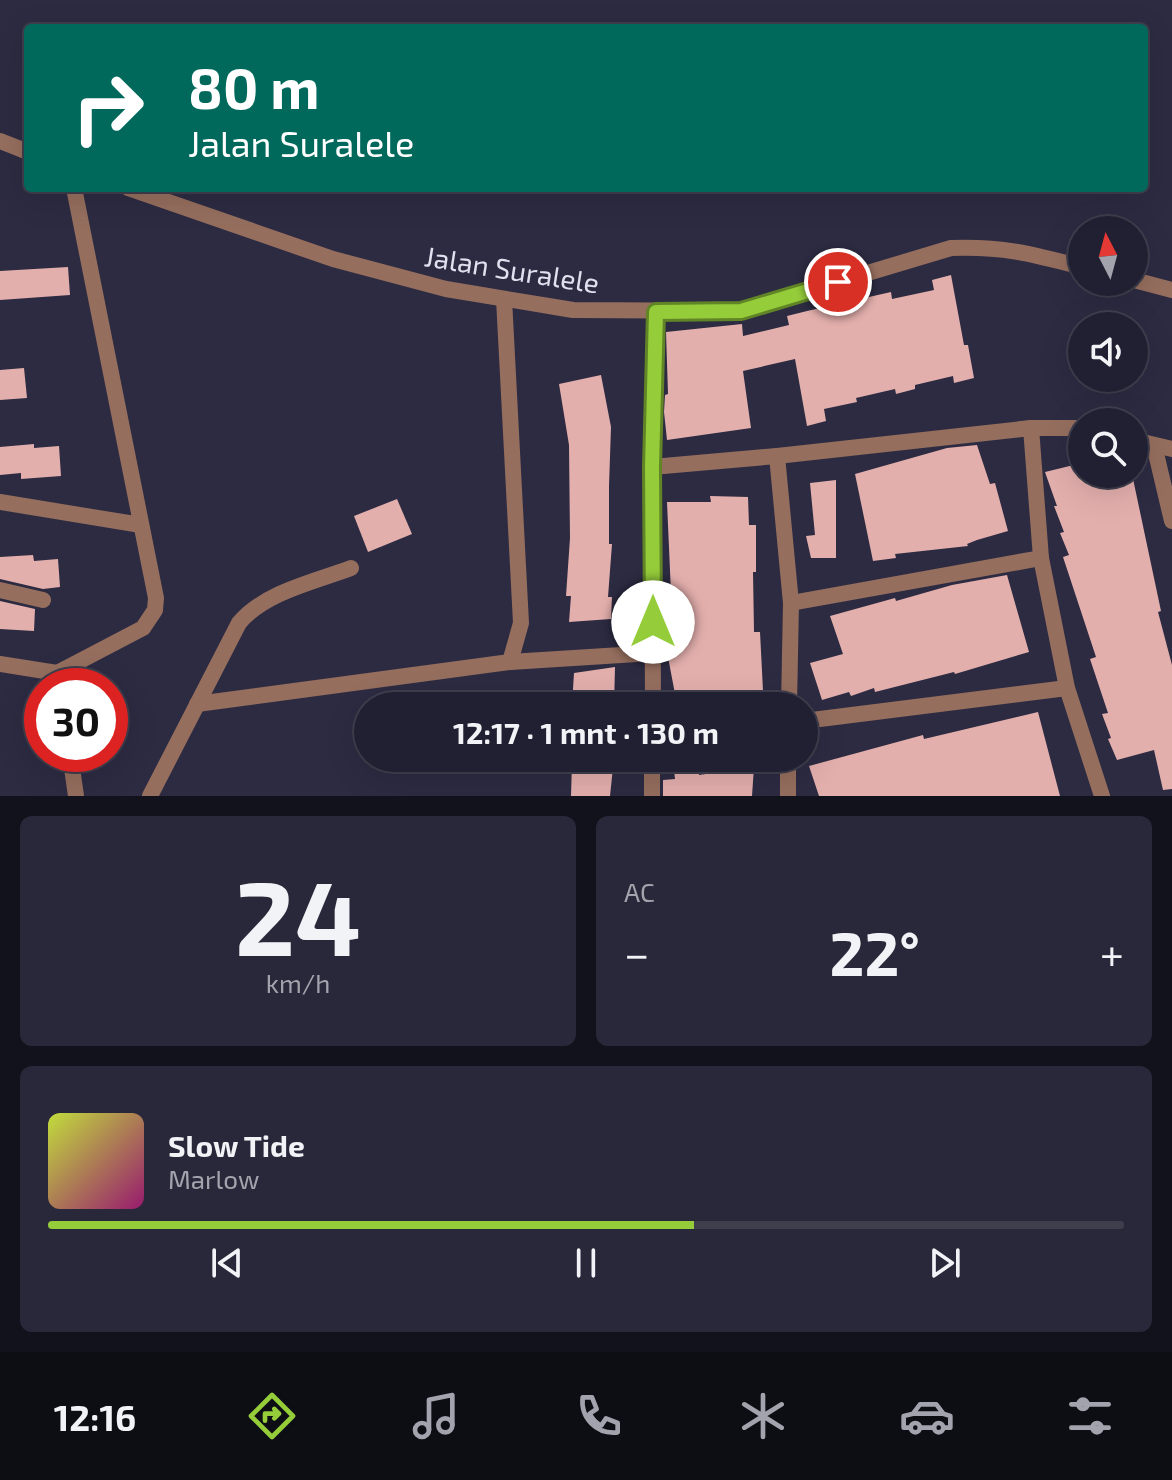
<!DOCTYPE html>
<html lang="id">
<head>
<meta charset="utf-8">
<style>
  body { margin:0; font-family:"Exo 2",sans-serif; background:#29283a; color:#f1f3f6; height:100vh; display:flex; flex-direction:column; font-size:30px; white-space:nowrap }
  * { box-sizing:border-box; margin:0 }
  p { font-size:26px; color:#a2a3ac }
  .icon { flex:none; width:44px; height:44px; fill:none; stroke:currentColor; stroke-width:2; stroke-linecap:round; stroke-linejoin:round }
  .map { position:relative; height:796px; overflow:hidden }
  .details { display:flex; flex-direction:column; gap:20px; padding:20px; background:#12121c; flex:1 }
  .details>* { flex:none }
  .top-card { position:absolute; left:24px; top:24px; width:1124px; height:168px; border-radius:8px; box-shadow:0 8px 32px #0002,0 0 0 2px #3e3e4d; background:#00695c; color:#fff; overflow:hidden }
  .needle { width:52px; rotate:354deg }
  .fabs { position:absolute; left:1068px; top:216px; display:grid; gap:16px }
  .fabs a { display:grid; place-items:center; width:80px; height:80px; border-radius:50%; background:#212032; box-shadow:0 8px 32px #0002,0 0 0 2px #3e3e4d; font-size:40px }
  .speed { position:absolute; left:24px; top:668px; display:flex; gap:16px; font-size:40px; font-weight:700; text-align:center }
  .speed>* { display:grid; place-content:center; width:104px; height:104px; border-radius:50%; background:#212032; box-shadow:0 8px 32px #0002,0 0 0 2px #3e3e4d; line-height:1 }
  .speed .limit { border:12px solid #d22; background:#fff; color:#111 }
  .pin { position:absolute; display:grid; place-items:center; width:68px; height:68px; color:#fff; margin:-34px; border:4px solid #fff; border-radius:50%; box-shadow:0 2px 8px #0007 }
  .me { position:absolute; width:88px; margin:-44px; rotate:0deg; stroke-linejoin:round; filter:drop-shadow(0 0 6px #0008) }
  .turn { display:flex; align-items:center; gap:28px; height:168px; padding:0 32px; font-size:36px }
  .turn .icon { width:104px; height:104px; stroke-width:2.5 }
  .turn b { display:block; font-size:56px; line-height:68px }
  .big { font-size:60px; font-weight:700; line-height:1.1 }
  .details .widget { flex:1; display:flex; flex-direction:column; justify-content:center; gap:12px; min-width:0; padding:0 28px; border-radius:12px; background:#29283a }
  .details .dial { align-items:center; gap:0 }
  .dial b { font-size:104px; line-height:1 }
  .song { display:flex; align-items:center; gap:24px }
  .cover { width:96px; height:96px; border-radius:12px; background:linear-gradient(135deg,hsl(70 70% 55%),hsl(320 70% 35%)) }
  .played { height:8px; border-radius:4px; background:linear-gradient(90deg,#95cc3a 60%,#3e3e4d 60%) }
  .keys { display:flex; justify-content:space-around; direction:ltr }
  .heat { display:flex; justify-content:space-between; align-items:center; font-size:44px; direction:ltr }
  .details .tiles { flex:1; display:grid; gap:20px; grid-template-columns:1fr 1fr }
  .widget:last-child { grid-column:span 2 }
  .trip { position:absolute; left:354px; top:692px; width:464px; height:80px; border-radius:40px; background:#212032; box-shadow:0 8px 32px #0002,0 0 0 2px #3e3e4d; font-weight:700; line-height:80px; text-align:center }
  .dock { display:flex; height:128px; justify-content:space-around; align-items:center; background:#0d0d14; color:#a2a3ac }
  .dock .icon { width:56px; height:56px }
  .dock .on { color:#95cc3a }
  .dock b { font-size:36px; color:#f1f3f6 }
  .map>svg:first-child { display:block }
</style>
</head>
<body>
<div class="map">
<svg width="1172" height="796" viewBox="0 0 1172 796">
  <rect width="100%" height="100%" fill="#2c2b42"/>
  <g fill="#e3afad">
    <polygon points="68,267 70,295 0,300 0,271"/>
    <polygon points="951,275 964,345 968,345 974,378 954,383 953,376 915,385 915,389 896,394 895,389 856,398 857,402 824,409 826,421 807,426 795,359 743,371 751,428 667,440 664,412 665,395 668,394 666,332 742,324 743,336 789,325 787,316 807,311 891,292 892,299 934,290 932,280"/>
    <polygon points="24,368 27,398 0,400 0,370"/>
    <polygon points="601,375 611,427 609,486 609,544 612,544 608,597 612,597 611,619 569,622 571,596 566,596 570,538 569,445 559,384"/>
    <polygon points="34,444 34,448 59,446 61,476 21,479 21,473 0,475 0,447"/>
    <polygon points="977,445 990,484 995,483 1008,531 977,540 967,544 968,546 895,554 896,558 873,561 855,474 947,448"/>
    <polygon points="1082,463 1082,474 1132,474 1161,611 1158,612 1172,665 1172,789 1163,790 1154,750 1117,760 1108,739 1111,738 1102,714 1108,713 1090,659 1096,657 1063,557 1069,555 1060,533 1064,532 1054,506 1057,506 1046,475 1045,472"/>
    <polygon points="836,480 836,558 811,558 806,536 815,535 810,483"/>
    <polygon points="710,496 748,497 749,525 756,525 756,572 753,572 754,632 760,632 763,691 675,694 668,657 671,657 667,636 670,636 667,616 672,616 667,502 711,502"/>
    <polygon points="397,499 412,534 368,552 354,516"/>
    <polygon points="33,555 34,561 58,559 60,587 43,589 0,579 0,557"/>
    <polygon points="1007,575 1029,652 955,674 954,672 875,692 874,688 851,696 849,692 822,700 810,663 843,654 830,616 895,598 896,601 952,585"/>
    <polygon points="0,601 35,609 34,631 0,629"/>
    <polygon points="615,667 614,706 572,706 574,673"/>
    <polygon points="1038,712 1060,796 819,796 809,766 923,735 924,739"/>
    <polygon points="601,758 614,758 610,796 571,796 572,762"/>
    <polygon points="754,767 752,796 663,796 663,780 675,779 674,770 699,769 699,775"/>
  </g>
  <g fill="none" stroke-linecap="round" stroke-linejoin="round">
    <g stroke="#956e5e" stroke-width="16">
      <polyline points="0,141 28,152"/>
      <path d="M128,188l205,71 113,30 127,21 168,1 210,-63c52,-2 81,6 131,19"/>
      <polyline points="1134,280 1172,290"/>
      <polyline points="1031,428 1041,558 1067,688 1102,796"/>
      <polyline points="1134,440 1172,449"/>
      <polyline points="1154,445 1172,521"/>
      <polyline points="777,456 791,603 789,706"/>
      <polyline points="652,467 777,456 1031,428 1082,428"/>
      <polyline points="0,502 141,525"/>
      <polyline points="0,590 43,600"/>
      <polyline points="791,603 1041,558"/>
      <polyline points="510,662 653,653"/>
      <polyline points="0,664 57,673"/>
      <polyline points="59,686 57,673 143,628 155,610 156,598 74,188"/>
      <polyline points="197,704 510,662 521,623 504,299"/>
      <polyline points="653,706 652,467 656,312"/>
      <polyline points="804,721 1067,688"/>
      <polyline points="70,754 76,796"/>
      <path d="M150,796l89,-173c26,-31 75,-41 112,-55"/>
      <polyline points="652,796 652,758"/>
      <polyline points="788,796 788,758"/>
    </g>
  </g>
  <g fill="none" stroke-linecap="round" stroke-linejoin="round">
    <g stroke="#618526" stroke-width="20">
      <polyline id="route" points="653,622 652,467 656,312 741,311 838,282"/>
    </g>
    <use href="#route" stroke="#95cc3a" stroke-width="14"/>
  </g>
  <g text-anchor="middle" dominant-baseline="central" stroke-width="8" stroke-linejoin="round" paint-order="stroke">
    <g font-size="28" fill="#e0e0ef" stroke="#2c2b42">
      <text transform="translate(512 269) rotate(9)">Jalan Suralele</text>
    </g>
  </g>
</svg>
<div class="fabs">
<a><svg class="needle" viewBox="-14 -14 28 28"><path d="M0-13l5 13h-10z" fill="#e53935"/><path d="M0 13l5-13h-10z" fill="#a2a3ac"/></svg></a>
<a><svg class="icon" aria-label="sound" viewBox="0 0 24 24"><path d="M4 9h4l5-4v14l-5-4H4zM17 9q2 3 0 6"/></svg></a>
<a><svg class="icon" aria-label="search" viewBox="0 0 24 24"><circle cx="10" cy="10" r="6"/><path d="M15 15l6 6"/></svg></a>
</div>
<div class="speed"><div class="limit">30</div></div>
<div class="pin" style="left:838px;top:282px;background:#d93025"><svg class="icon" aria-label="arrive" viewBox="0 0 24 24"><path d="M6 21V4h12l-3 4 3 4H6"/></svg></div>
<svg class="me" style="left:653px;top:622px" viewBox="-20 -20 40 40"><circle r="19" fill="#fff"/><path d="M0-13L10 11 0 6-10 11z" fill="#95cc3a"/></svg>
<div class="trip">12:17 · 1 mnt · 130 m</div>
<div class="top-card">
<div class="turn"><svg class="icon" aria-label="right" viewBox="0 0 24 24"><path d="M7 20v-9h11M14 6l5 5-5 5"/></svg><div><b>80 m</b>Jalan Suralele</div></div>
</div>
</div>
<section class="details">
<div class="tiles">
<div class="widget dial"><b>24</b><p>km/h</p></div>
<div class="widget"><p>AC</p>
<div class="heat"><a>−</a><b class="big">22°</b><a>+</a></div>
</div>
<div class="widget">
<div class="song"><i class="cover"></i><div><b>Slow Tide</b><p>Marlow</p></div></div>
<div class="played"></div>
<div class="keys"><svg class="icon" aria-label="previous" viewBox="0 0 24 24"><path d="M18 5L8 12l10 7zM5 5v14"/></svg><svg class="icon" aria-label="pause" viewBox="0 0 24 24"><path d="M8 5v14M16 5v14"/></svg><svg class="icon" aria-label="next" viewBox="0 0 24 24"><path d="M6 5l10 7-10 7zM19 5v14"/></svg></div>
</div>
</div>
</section>
<nav class="dock">
<b>12:16</b>
<svg class="icon on" aria-label="directions" viewBox="0 0 24 24"><path d="M12 3l9 9-9 9-9-9zM9 14v-3h6M13 9l2 2-2 2"/></svg>
<svg class="icon" aria-label="music" viewBox="0 0 24 24"><path d="M9 18V5l10-2v13"/><circle cx="6" cy="18" r="3"/><circle cx="16" cy="16" r="3"/></svg>
<svg class="icon" aria-label="phone" viewBox="0 0 24 24"><path d="M5 4h4l2 5-3 2q2 4 5 5l2-3 5 2v4C11 20 4 13 5 4z"/></svg>
<svg class="icon" aria-label="climate" viewBox="0 0 24 24"><path d="M12 3v18M4 7l16 10M4 17L20 7"/></svg>
<svg class="icon" aria-label="car" viewBox="0 0 24 24"><path d="M5 17H2v-5l4-1 3-4h7l3 4 3 1v5h-3M9 17h6M6 11h13"/><circle cx="7" cy="17" r="2"/><circle cx="17" cy="17" r="2"/></svg>
<svg class="icon" aria-label="filters" viewBox="0 0 24 24"><path d="M4 7h16M4 17h16"/><circle cx="9" cy="7" r="2"/><circle cx="15" cy="17" r="2"/></svg>
</nav>
</body>
</html>
